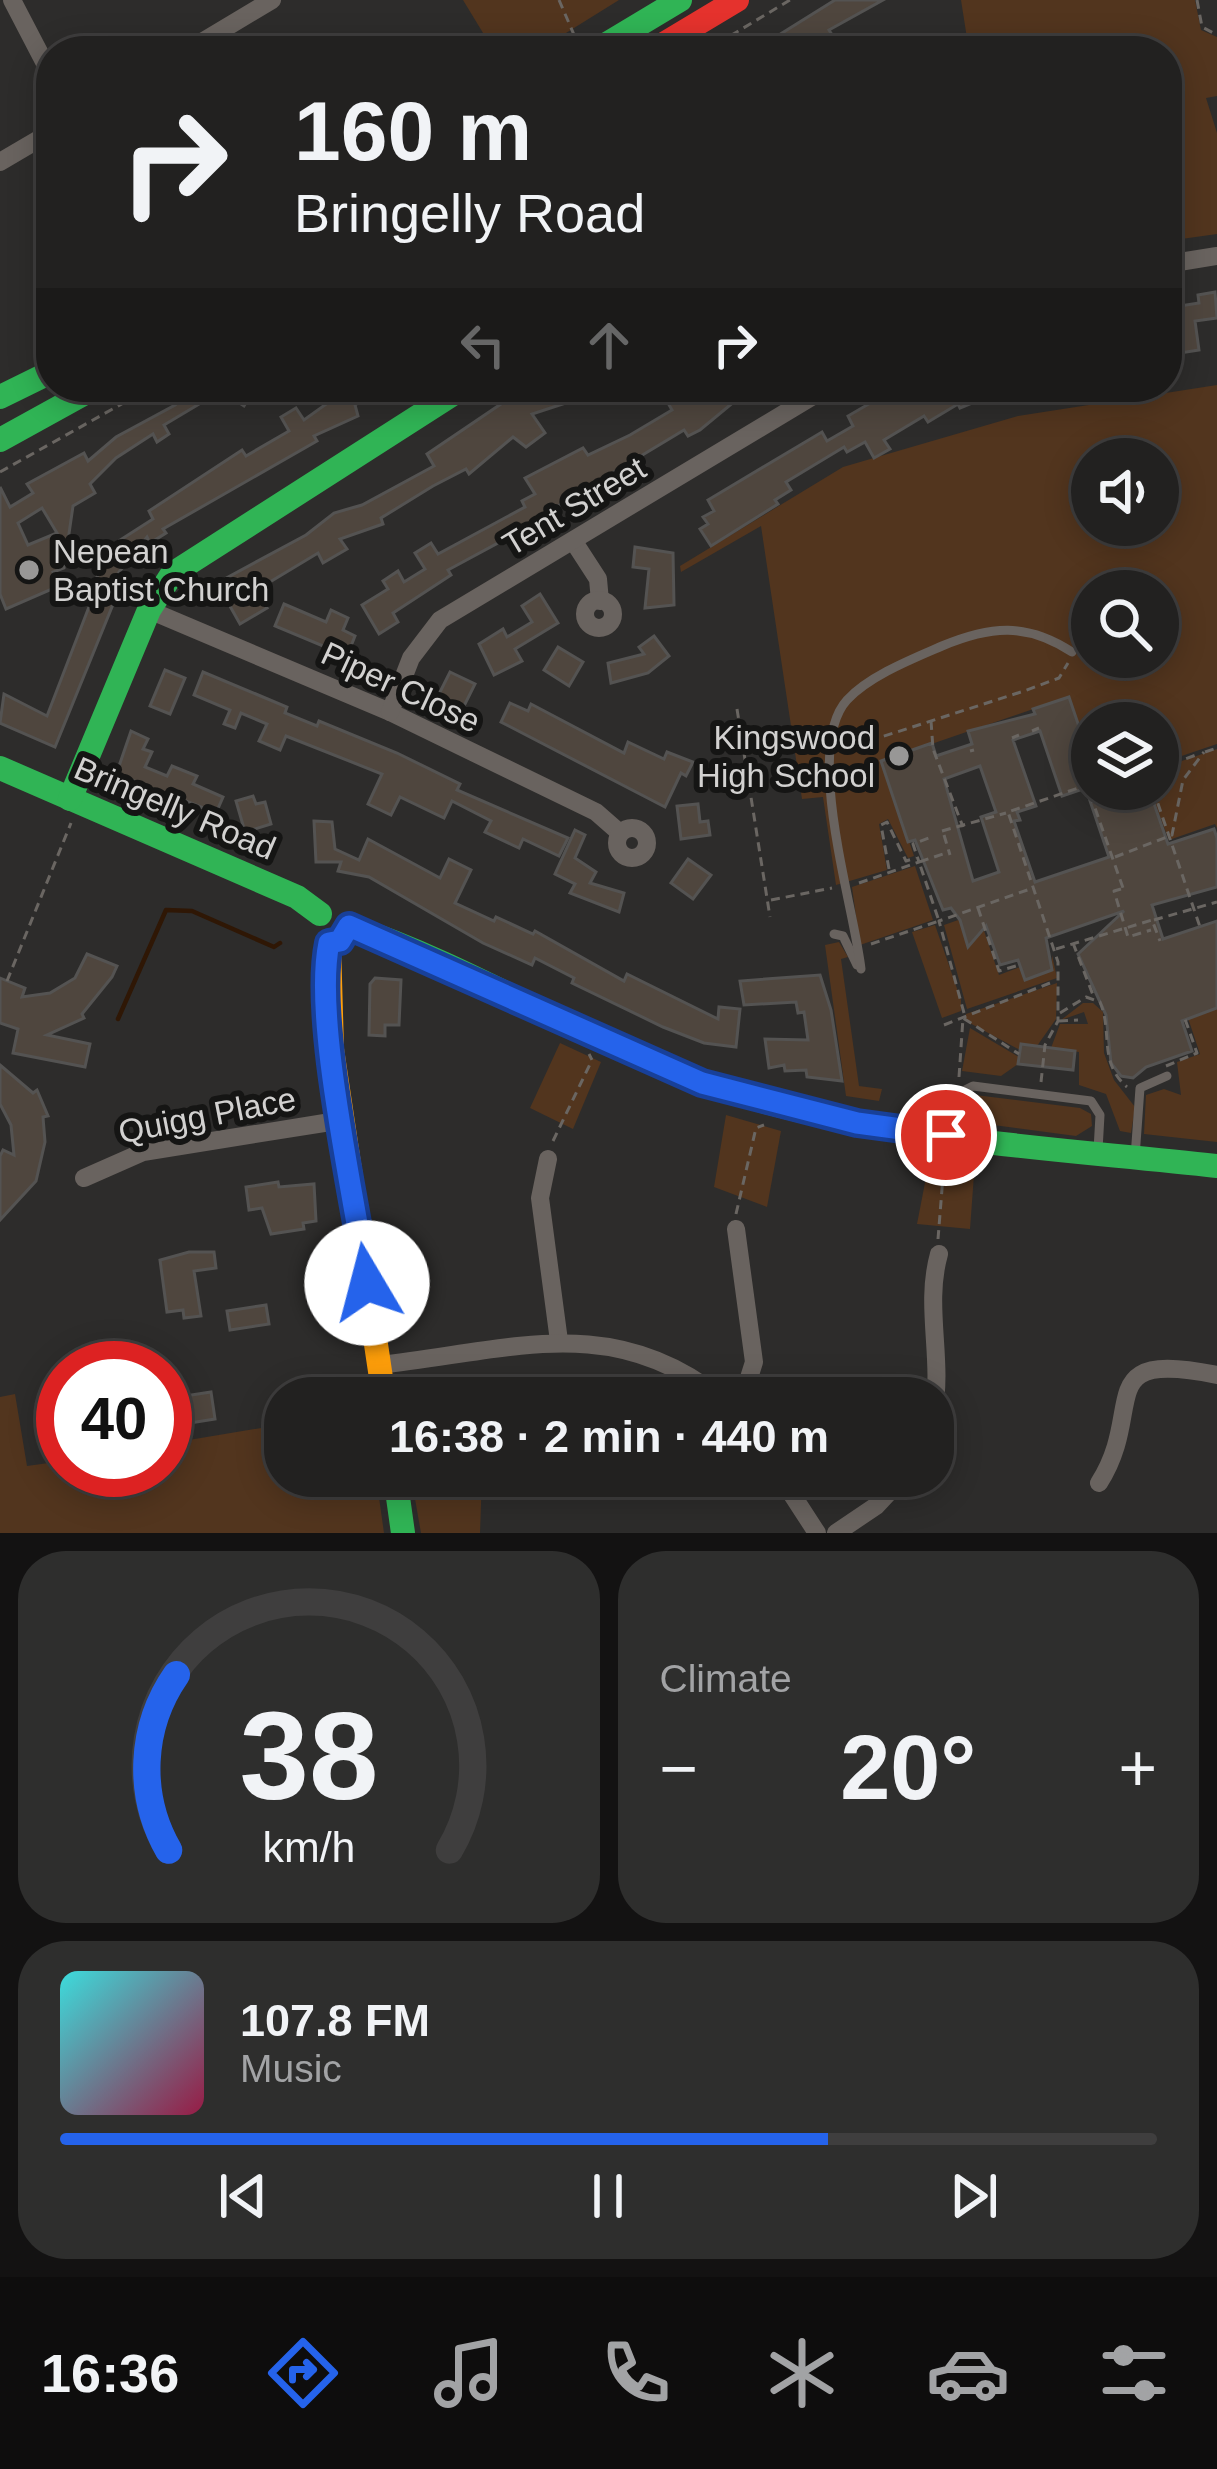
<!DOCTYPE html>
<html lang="en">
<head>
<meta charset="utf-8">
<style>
  body { margin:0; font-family:Arial,sans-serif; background:#2e2e2d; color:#f1f3f6; height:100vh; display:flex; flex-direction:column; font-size:45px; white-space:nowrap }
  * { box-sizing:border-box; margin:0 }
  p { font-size:39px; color:#a2a3a5 }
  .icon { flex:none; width:66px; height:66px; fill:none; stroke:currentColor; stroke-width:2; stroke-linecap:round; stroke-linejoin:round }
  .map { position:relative; height:1533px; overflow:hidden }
  .drawer { display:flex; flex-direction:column; gap:18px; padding:18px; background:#131212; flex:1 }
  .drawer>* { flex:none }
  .guide { position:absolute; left:36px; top:36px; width:1146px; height:366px; border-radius:48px; box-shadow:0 6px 30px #0003,0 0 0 3px #3f3e3e; background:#222120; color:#f1f3f6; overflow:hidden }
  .buttons { position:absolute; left:1071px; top:438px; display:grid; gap:24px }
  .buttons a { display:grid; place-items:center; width:108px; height:108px; border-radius:50%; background:#222120; box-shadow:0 6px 30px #0003,0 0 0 3px #3f3e3e; font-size:60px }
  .speed { position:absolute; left:36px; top:1341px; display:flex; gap:24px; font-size:60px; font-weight:700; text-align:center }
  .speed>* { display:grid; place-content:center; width:156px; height:156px; border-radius:50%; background:#222120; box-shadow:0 6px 30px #0003,0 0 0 3px #3f3e3e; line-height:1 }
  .speed .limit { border:18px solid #d22; background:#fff; color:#111 }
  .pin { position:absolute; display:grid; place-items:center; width:102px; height:102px; color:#fff; margin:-51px; border:6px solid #fff; border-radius:50%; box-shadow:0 3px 12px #0007 }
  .me { position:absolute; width:132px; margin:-66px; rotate:352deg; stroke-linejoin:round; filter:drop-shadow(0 0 9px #0008) }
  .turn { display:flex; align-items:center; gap:42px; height:252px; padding:0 60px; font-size:54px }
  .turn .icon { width:156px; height:156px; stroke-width:2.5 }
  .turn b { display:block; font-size:84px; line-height:102px }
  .lanes { display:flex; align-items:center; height:114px; padding:0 60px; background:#0003; justify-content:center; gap:60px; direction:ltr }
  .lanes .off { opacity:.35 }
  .big { font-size:90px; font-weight:700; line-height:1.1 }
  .drawer .tile { flex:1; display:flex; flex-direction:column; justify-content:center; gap:18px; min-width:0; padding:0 42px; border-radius:48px; background:#2e2e2d }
  .drawer .dial { align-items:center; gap:0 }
  .dial svg { height:312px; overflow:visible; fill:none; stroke:#3f3e3e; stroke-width:7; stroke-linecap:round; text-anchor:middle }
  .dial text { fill:#f1f3f6; stroke:none }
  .song { display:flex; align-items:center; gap:36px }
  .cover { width:144px; height:144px; border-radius:18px; background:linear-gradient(135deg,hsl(180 70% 55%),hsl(340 70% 35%)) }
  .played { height:12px; border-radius:6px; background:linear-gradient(90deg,#2563eb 70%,#3f3e3e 70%) }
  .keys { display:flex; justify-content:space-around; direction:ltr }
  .heat { display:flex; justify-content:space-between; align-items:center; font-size:66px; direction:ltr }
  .drawer .tiles { flex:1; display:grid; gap:18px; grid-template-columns:1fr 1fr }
  .tile:last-child { grid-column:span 2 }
  .trip { position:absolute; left:264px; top:1377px; width:690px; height:120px; border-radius:48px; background:#222120; box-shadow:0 6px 30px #0003,0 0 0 3px #3f3e3e; font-weight:700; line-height:120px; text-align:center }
  .tab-bar { display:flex; height:192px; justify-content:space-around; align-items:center; background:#0e0d0d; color:#a2a3a5 }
  .tab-bar .icon { width:84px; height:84px }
  .tab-bar .on { color:#2563eb }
  .tab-bar b { font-size:54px; color:#f1f3f6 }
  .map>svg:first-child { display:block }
</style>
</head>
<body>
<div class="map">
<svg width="1217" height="1533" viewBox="0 0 1217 1533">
  <rect width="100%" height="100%" fill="#2d2c2b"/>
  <g fill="#52351e" fill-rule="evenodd">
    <polygon points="463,0 619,0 537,51 494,51"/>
    <polygon points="961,0 1195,0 1201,30 1217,37 1217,96 1206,98 1217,133 1217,234 1167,241 1167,51 969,51"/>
    <path d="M1217,385v359l-59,20v-41h-66v42l-24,-68 -186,64 32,95 -6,2 -20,-39 -9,5 8,46 -51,15 -13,-88 -21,2 -41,-273 -80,46 -1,-6 163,-99 175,-51zM1092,459h66v66h-66zM1092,591h66v66h-66z"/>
    <polygon points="1217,749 1217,828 1215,824 1169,840 1149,789 1158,789 1158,769"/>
    <polygon points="915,866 933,920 860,945 852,887"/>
    <polygon points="978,913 999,975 1020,967 1025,979 1052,970 1052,955 1057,978 967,1009 944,925"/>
    <polygon points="935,925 961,1000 961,1011 942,1018 912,932"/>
    <polygon points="839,942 848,957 841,959 859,1086 882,1089 879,1101 846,1096 825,945"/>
    <polygon points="1057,983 1056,1019 1037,1046 1021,1044 1020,1050 966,1021 966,1014"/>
    <polygon points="1083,1003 1093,1003 1103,1012 1104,1053 1114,1080 1135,1107 1131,1133 1120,1131 1106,1094 1079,1085 1079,1052 1051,1048 1060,1024 1088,1024 1084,1012 1061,1020"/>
    <polygon points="1217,1008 1217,1142 1144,1134 1146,1095 1164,1089 1181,1095 1177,1062 1200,1054 1188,1018"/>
    <polygon points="970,1028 1019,1057 1018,1064 1001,1076 962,1071"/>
    <polygon points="560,1043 601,1062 573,1129 530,1108"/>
    <polygon points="975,1095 1080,1108 1091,1114 1092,1126 1076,1136 970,1122 961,1107"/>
    <polygon points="726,1115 781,1131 767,1207 714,1187"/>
    <polygon points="930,1157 975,1161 970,1229 917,1224"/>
    <polygon points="15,1394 27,1466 63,1461 63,1470 165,1470 165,1444 285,1424 285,1476 376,1476 384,1533 0,1533 0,1397"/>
    <polygon points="411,1476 482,1476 480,1533 421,1533"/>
  </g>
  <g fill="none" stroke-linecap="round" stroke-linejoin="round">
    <polyline stroke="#2f1705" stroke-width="4.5" points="118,1019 166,910 192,911 274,947 280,943"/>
  </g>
  <g fill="#4f463e" stroke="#545352" stroke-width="3" fill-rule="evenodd">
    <polygon points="835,0 883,0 829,30 834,38 811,51 753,51"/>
    <polygon points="1215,292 1217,318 1195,321 1199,350 1167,355 1167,308 1199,303 1198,295"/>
    <path d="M193,387h63l-12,19 -23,-15 -57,34 5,9 -12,8 -4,-8 -37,24 -26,26 5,9 -22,13 -9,62 -11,4 6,14 -53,23 -6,-15v-107l10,20 23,-14 -6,-9 57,-31 4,8 28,-24 59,-32 -3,-6zM42,508l15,25 -29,12 -10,-22z"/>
    <polygon points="350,387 363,400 355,405 358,416 314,436 317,441 163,529 166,533 150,543 147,537 119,572 111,595 116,597 55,747 0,723 4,694 47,716 92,599 86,596 117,542 153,519 149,511 242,450 246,456 289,431 281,417 296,408 304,420"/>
    <polygon points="526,387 583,387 565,398 566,403 532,414 545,433 526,447 513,437 469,474 466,469 433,486 381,518 383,524 340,539 347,549 323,563 318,553 255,591 267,608 240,624 217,583 306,535 334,513 362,505 434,466 427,454"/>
    <polygon points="679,387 752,387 700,430 688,436 684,430 561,504 514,541 511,536 448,570 451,575 393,613 398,622 379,634 362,605 388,589 383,581 398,571 404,582 425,569 415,553 431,543 438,554 525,507 522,501 535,494 525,478 583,448 588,455 630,435 672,410 664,396"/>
    <polygon points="898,387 977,387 982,399 960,408 958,404 928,422 924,416 884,440 890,449 874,458 865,442 847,452 844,447 786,482 791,490 775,500 778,504 711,546 700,529 708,524 703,517 714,511 708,500 822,432 827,441 853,426 848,416"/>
    <polygon points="635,547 673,553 674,605 645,608 649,569 633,567"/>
    <polygon points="540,594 558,623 515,649 522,661 494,675 479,644 503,629 507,637 532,622 522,606"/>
    <polygon points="284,604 326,622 331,610 348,618 343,630 355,636 347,656 275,626"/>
    <polygon points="654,636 669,656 648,673 611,683 608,663 644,654 639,647"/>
    <polygon points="558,647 583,662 569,686 544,670"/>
    <polygon points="165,670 185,678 170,714 150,706"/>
    <polygon points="203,672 287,707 285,713 317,726 319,721 397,753 460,784 457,790 568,838 559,856 523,839 519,848 485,832 491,821 452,801 444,818 400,797 391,815 368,804 382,774 286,736 280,750 259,741 267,724 241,713 235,728 224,724 230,710 194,695"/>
    <polygon points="450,672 475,684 460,714 435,702"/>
    <path d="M1069,697l23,68v21l-30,10 -22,-65 -27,9 23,66 -19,6 3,8 -6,1 21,61 74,-25 -23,-68h63l19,55 46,-15 3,9v49l-65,18 11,34 54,-18v87l-35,13 10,30 -46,16 -13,11 -12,-2 -10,-13 -5,-48 -28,-61 46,-43 -78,27 6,32 -27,10 -7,-20 -18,5 -14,-39 -18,21 -8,-27 -9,-12 -8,2 -28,-70 -7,2 -27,-81 51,-18 4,13 36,-12 -4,-13 67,-17 -2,-5zM980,766l16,46 -15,5 18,55 -26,9 -29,-102z"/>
    <polygon points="510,703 528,711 531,704 624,753 628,742 664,759 667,752 693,762 686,776 681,773 665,807 501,722"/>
    <polygon points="131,731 148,739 143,749 152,752 145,767 167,776 172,766 197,776 193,784 223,797 216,813 186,801 184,807 117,772"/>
    <polygon points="253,796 256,804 265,802 271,824 245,832 236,801"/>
    <polygon points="698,804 700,822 708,821 710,835 681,839 677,806"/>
    <polygon points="314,821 332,822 335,849 359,860 368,839 440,878 449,859 471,870 455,903 494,921 496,917 533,934 535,931 624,981 627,974 718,1019 719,1007 740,1009 736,1047 704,1043 663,1027 572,983 574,978 535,958 532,965 483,943 369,877 338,871 341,862 316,862"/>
    <polygon points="575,830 585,835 575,858 596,872 590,883 624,893 619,912 570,893 575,884 555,874"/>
    <polygon points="688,859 711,875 693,899 671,883"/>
    <polygon points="87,954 117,966 112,977 82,1014 84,1018 47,1035 90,1044 85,1067 13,1053 18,1029 0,1023 0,978 25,988 22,997 50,993 75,978"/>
    <polygon points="820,975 831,1010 842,1081 807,1077 806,1070 785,1071 784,1065 769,1068 765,1039 808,1040 804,1012 798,1013 796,1002 744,1005 740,981"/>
    <polygon points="375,978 401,980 399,1025 385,1025 385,1036 369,1035 370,984"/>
    <polygon points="1021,1044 1075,1051 1073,1070 1018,1064"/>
    <polygon points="0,1065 33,1093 37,1090 48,1116 43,1117 45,1142 36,1181 0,1220 0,1156 3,1150 14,1155 11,1125 0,1104"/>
    <polygon points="278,1182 279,1187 314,1184 316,1221 303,1223 304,1229 271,1234 262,1208 249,1210 246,1187"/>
    <polygon points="189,1252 214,1252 216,1268 194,1271 201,1316 184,1318 183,1310 167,1312 160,1260"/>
    <polygon points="266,1305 269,1324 230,1330 227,1311"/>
    <polygon points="211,1392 215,1419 165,1427 165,1399"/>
  </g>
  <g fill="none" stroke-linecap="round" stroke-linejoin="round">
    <g stroke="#6a6662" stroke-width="3" stroke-dasharray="9 6" stroke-linecap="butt">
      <polyline points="559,0 575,37"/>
      <polyline points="1197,0 1202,27 1217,35"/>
      <polyline points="559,51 573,43"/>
      <polyline points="705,51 790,0"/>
      <polyline points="0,472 152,387"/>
      <polyline points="737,709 770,917"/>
      <polyline points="931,721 933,749 963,827"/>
      <polyline points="1032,731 1039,728"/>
      <polyline points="1012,738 1019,735"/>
      <polyline points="841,750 1024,691 1059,678 1068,663"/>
      <polyline points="970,751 974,750"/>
      <polyline points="1205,752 1217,748"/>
      <polyline points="1158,769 1196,755"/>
      <polyline points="1091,787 1092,787"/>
      <polyline points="1153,789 1200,927"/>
      <polyline points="942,831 1006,813"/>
      <polyline points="944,835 950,855"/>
      <polyline points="1115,857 1172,835 1183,780 1204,752"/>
      <polyline points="889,869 881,825 887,822 906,861 916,858"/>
      <polyline points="859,883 919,862 913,844 934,836"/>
      <polyline points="1121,889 1114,891 1128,937 1151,930"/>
      <polyline points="771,900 832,888"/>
      <polyline points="978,908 999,971 1019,965"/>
      <polyline points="1154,920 1217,902"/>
      <polyline points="1073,943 1093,995"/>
      <polyline points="871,944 939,921 919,862 949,852"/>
      <polyline points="1056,949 1152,920 1160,941"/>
      <polyline points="7,981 71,823"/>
      <polyline points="964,1013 939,921 1033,888"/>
      <path d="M1060,1013l26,-16 14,5c13,30 -2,60 27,85"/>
      <polyline points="1059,1021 1078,1020"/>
      <polyline points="944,1025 1055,981"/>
      <polyline points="1166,1066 1197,1053 1185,1019"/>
      <polyline points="959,1077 963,1018 1019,1054"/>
      <polyline points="1041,1082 1045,1045 1058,1021 1058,962 1008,812 1087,785 1123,888 1127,887"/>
      <polyline points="553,1141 592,1060 589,1054"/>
      <polyline points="736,1214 756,1128 764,1125"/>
      <polyline points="938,1239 944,1164 951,1156"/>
    </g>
    <g stroke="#69635f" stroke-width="9">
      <polyline points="834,934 843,936 857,965"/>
      <path d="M861,969c-7,-63 -58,-221 -14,-269 22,-24 65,-41 95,-54 48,-20 84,-24 130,6"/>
      <polyline points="946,1135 955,1095 973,1086 1091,1101 1100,1115 1098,1150"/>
      <polyline points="1135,1157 1140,1088 1167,1076"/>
    </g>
    <g stroke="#69635f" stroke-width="18">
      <polyline points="12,0 51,75"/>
      <polyline points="187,51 272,0"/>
      <polyline points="0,162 51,132"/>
      <polyline points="1167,264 1217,256"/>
      <polyline points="574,542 598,579 600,601"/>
      <circle cx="599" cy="614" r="14"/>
      <polyline points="149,610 390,712 596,812 620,833"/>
      <polyline points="390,712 411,658 440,620 828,387"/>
      <circle cx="632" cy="843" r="15"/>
      <polyline points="548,1159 540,1198 559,1341"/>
      <polyline points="84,1178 143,1152 343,1120"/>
      <path d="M379,1365c125,-13 232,-55 341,33"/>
      <polyline points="733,1398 748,1381 754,1362 736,1229"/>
      <path d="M933,1414c11,-54 -9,-107 6,-160"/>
      <polyline points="780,1476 817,1533"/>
      <path d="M1099,1483c48,-75 -10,-134 118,-108"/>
      <polyline points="836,1533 876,1506 904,1476"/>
    </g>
    <g stroke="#30b455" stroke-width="24">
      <polyline points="595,51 680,0"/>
      <polyline points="0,397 51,372"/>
      <polyline points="0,440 96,387"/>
      <polyline points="0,768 297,897 320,914"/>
      <polyline points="70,799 149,610 172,574 464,387"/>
      <path d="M349,926c125,41 234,115 357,158 164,56 340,63 511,82"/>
      <polyline points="395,1476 403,1533"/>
    </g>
    <polyline stroke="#ff9f0a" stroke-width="24" points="329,943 332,1049 384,1398"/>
    <polyline stroke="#e5322d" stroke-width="24" points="652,51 737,0"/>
  </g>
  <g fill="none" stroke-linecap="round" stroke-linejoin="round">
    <g stroke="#184099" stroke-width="30">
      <path id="route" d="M367,1283c-12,-84 -54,-264 -38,-340l11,-2 9,-15 353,157 155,40 89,12"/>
    </g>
    <use href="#route" stroke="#2563eb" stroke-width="21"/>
  </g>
  <g fill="#989796" stroke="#151514" stroke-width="4.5">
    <circle cx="29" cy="570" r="12"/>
    <circle cx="899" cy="756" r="12"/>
  </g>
  <g text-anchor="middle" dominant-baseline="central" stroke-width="12" stroke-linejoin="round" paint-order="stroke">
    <g font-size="33" fill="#d2d1d0" stroke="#151514">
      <text transform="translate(574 506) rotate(-31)">Tent Street</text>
      <text transform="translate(401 687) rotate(25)">Piper Close</text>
      <text transform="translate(175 808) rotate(23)">Bringelly Road</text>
      <text transform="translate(207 1115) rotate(-11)">Quigg Place</text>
    </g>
    <g font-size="33" fill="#d2d1d0" stroke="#151514" text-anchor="start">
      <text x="53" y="551">Nepean<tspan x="53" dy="38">Baptist Church</tspan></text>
      <text x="875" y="737" text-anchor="end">Kingswood<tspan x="875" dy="38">High School</tspan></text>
    </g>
  </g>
</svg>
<div class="buttons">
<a><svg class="icon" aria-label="sound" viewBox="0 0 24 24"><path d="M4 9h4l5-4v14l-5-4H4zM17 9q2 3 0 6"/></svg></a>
<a><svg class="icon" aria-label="search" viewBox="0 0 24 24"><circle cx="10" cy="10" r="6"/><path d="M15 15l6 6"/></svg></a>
<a><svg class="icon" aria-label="layers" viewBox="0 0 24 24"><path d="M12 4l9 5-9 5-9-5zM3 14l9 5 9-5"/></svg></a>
</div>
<div class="speed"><div class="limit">40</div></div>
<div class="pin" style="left:946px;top:1135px;background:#d93025"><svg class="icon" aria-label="arrive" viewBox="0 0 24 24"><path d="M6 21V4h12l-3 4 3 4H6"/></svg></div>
<svg class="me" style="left:367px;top:1283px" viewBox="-20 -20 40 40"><circle r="19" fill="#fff"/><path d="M0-13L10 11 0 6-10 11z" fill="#2563eb"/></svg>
<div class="trip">16:38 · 2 min · 440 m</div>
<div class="guide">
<div class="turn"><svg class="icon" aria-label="right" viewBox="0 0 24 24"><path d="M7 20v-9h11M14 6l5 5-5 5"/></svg><div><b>160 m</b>Bringelly Road</div></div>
<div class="lanes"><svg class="icon off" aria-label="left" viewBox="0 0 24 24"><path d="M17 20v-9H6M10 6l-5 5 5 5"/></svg><svg class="icon off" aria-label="ahead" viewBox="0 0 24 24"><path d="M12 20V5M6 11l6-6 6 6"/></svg><svg class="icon" aria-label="right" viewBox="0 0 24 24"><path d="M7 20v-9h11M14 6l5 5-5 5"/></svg></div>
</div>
</div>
<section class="drawer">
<div class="tiles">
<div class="tile dial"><svg viewBox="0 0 100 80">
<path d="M14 69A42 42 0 1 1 86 69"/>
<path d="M14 69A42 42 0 0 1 16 24" stroke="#2563eb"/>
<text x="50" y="56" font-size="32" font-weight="700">38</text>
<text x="50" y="72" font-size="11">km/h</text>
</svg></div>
<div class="tile"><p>Climate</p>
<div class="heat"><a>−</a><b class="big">20°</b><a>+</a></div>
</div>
<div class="tile">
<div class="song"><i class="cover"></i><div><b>107.8 FM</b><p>Music</p></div></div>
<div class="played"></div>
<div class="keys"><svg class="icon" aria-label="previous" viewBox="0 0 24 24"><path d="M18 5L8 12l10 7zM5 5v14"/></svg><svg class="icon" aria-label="pause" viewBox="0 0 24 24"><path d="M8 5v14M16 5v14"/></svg><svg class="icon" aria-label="next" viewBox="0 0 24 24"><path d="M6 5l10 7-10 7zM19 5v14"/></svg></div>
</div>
</div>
</section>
<nav class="tab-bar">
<b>16:36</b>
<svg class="icon on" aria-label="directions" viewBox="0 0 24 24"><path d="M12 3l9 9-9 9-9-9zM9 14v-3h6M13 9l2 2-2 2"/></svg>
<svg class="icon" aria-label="music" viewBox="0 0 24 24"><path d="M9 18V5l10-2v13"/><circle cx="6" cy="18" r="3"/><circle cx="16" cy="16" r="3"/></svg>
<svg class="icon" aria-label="phone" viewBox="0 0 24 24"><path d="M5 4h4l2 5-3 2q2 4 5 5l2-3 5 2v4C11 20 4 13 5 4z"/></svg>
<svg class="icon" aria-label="climate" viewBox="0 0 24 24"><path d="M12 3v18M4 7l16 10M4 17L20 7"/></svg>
<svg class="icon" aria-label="car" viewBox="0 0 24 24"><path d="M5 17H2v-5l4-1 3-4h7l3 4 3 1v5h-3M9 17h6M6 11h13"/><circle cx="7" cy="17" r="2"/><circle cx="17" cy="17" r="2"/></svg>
<svg class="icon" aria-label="filters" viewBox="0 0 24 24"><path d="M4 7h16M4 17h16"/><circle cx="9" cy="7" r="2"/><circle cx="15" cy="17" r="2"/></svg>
</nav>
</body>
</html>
